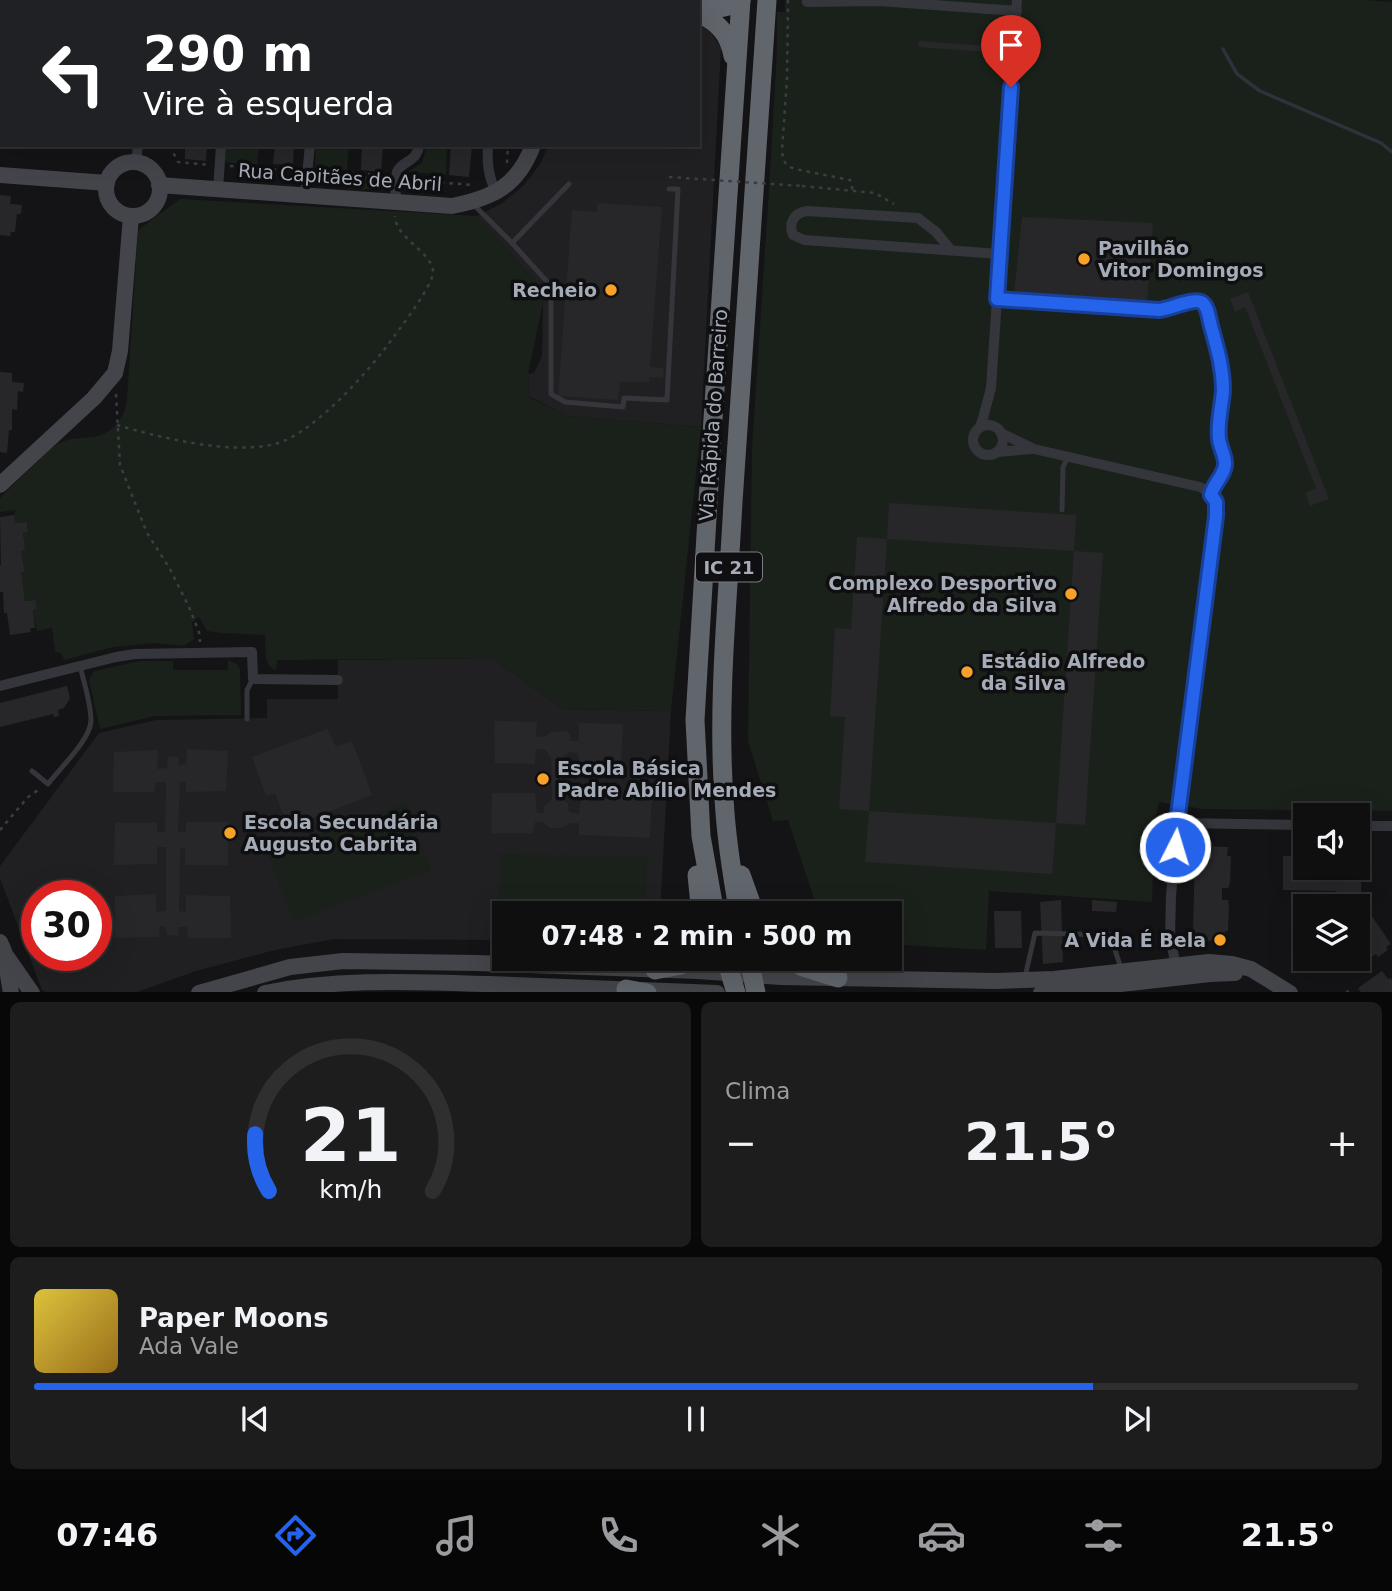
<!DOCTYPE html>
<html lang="pt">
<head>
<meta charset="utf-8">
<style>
  body { margin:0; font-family:"DejaVu Sans",sans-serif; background:#1d1d1e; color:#f1f3f6; height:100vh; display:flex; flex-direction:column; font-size:26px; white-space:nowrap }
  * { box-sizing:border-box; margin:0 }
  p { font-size:23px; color:#9b9c9f }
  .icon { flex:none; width:38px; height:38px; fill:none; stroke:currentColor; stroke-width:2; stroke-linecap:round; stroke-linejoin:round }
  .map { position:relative; height:992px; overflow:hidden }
  .drawer { display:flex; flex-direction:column; gap:10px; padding:10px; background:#080809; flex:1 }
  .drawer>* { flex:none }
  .guide { position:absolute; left:0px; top:0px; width:700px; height:147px; box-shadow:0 7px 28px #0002,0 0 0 2px #2f2f30; background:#202124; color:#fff; overflow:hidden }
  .controls { position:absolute; left:1293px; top:803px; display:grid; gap:14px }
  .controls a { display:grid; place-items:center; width:77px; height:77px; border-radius:0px; background:#0f0f10; box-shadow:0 7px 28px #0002,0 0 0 2px #2f2f30; font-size:35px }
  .speed { position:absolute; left:21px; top:880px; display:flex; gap:14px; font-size:35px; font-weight:700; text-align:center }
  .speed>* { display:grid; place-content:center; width:91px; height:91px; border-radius:50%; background:#0f0f10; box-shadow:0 7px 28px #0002,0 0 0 2px #2f2f30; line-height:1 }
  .speed .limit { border:10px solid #d22; background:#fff; color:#111 }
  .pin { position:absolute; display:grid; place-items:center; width:60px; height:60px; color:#fff; margin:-72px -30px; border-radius:50% 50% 50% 0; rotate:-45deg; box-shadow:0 0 7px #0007 }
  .pin .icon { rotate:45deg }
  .me { position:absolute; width:77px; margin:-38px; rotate:5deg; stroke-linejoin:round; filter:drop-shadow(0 0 5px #0008) }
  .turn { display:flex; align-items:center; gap:24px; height:147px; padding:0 28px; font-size:32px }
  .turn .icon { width:91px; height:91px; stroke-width:2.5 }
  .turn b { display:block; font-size:49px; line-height:60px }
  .big { font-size:52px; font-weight:700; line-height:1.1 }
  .drawer .tile { flex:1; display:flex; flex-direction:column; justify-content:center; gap:10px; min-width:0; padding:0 24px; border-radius:10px; background:#1d1d1e }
  .drawer .dial { align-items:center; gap:0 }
  .dial svg { height:182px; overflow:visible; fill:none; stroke:#2f2f30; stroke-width:7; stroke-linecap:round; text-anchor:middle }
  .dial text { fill:#f1f3f6; stroke:none }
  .song { display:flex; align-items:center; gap:21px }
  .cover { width:84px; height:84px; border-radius:10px; background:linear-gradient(135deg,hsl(50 70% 55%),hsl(40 70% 35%)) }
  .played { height:7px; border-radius:4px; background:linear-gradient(90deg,#2563eb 80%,#2f2f30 80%) }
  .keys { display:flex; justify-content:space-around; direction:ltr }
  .heat { display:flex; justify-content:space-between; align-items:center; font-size:38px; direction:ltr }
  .drawer .tiles { flex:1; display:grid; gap:10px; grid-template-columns:1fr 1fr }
  .tile:last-child { grid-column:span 2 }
  .trip { position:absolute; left:492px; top:901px; width:410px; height:70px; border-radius:0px; background:#0f0f10; box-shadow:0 7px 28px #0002,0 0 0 2px #2f2f30; font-weight:700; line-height:70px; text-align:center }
  .tab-bar { display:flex; height:112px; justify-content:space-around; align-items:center; background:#060606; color:#9b9c9f }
  .tab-bar .icon { width:49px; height:49px }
  .tab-bar .on { color:#2563eb }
  .tab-bar b { font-size:32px; color:#f1f3f6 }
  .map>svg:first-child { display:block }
</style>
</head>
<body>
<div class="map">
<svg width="1392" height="993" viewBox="0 0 1392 993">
  <rect width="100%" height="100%" fill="#141416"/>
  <g fill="#202023" fill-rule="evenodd">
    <polygon points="698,23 712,34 721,48 701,427 567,416 529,396 528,374 534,373 542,356 543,302 536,282 477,216 501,204 523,186 541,163 548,145 698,145"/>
    <path d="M492,658l71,51 108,2 -11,202 -156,1v26l-170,-1 -59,11 -79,21 -59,21h-92l-3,-2 -42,-112v-12l99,-133 57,-13 111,-2v-19h71v-39zM37,896h59v60h-59z"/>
  </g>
  <g fill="#1a211a">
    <polygon points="785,0 1364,0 1392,2 1392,811 1203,809 1159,802 1155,820 1152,902 989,891 986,950 889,944 889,914 819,913 788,820 773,821 748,741 752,448 769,190 777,50 777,12 785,12"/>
    <polygon points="226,145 259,145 257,165 224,162"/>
    <polygon points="316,145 349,145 347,170 315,168"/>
    <polygon points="429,145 447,145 446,175 408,172 422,163 427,146"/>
    <polygon points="345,175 386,177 386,190 344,188"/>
    <path d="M180,199l297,17 59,66 7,20 -15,72 1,23 38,19 134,11 -30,284 -108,-2 -71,-51 -215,2 -1,10c-13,-5 -10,-22 -11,-35l-43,-2 -15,-2 -8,-14 -7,6 2,16 -10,7 -29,-3 -42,4 -49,13 -2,-6 -7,-3 -3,-23 -15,3 -4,-21 4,-1 -1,-9 -11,1 -4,-29 4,-1 -4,-20 4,-1 -2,-18h5l-1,-10 -12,1 -1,-8 2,-5 -16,2v-14c10,-11 21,-21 32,-31 8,-7 15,-16 24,-22 12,-8 24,-6 37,-8 20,-3 32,-19 34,-38l11,-169z"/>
    <polygon points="228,660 237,664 240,669 241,715 155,716 100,729 89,680 94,671 140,661 173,661 173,670 228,670"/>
    <polygon points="406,803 431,870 293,922 267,854"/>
    <polygon points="500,854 647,857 646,913 504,914 504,924 499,924"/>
  </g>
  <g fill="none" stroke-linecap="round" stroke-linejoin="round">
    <polyline stroke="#2a343a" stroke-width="3.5" points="1223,49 1237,74 1260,91 1381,143 1392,152"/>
  </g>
  <g fill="#27272a">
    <polygon points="919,41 988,46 987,52 918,47"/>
    <polygon points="185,145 207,145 206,161 185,159"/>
    <polygon points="275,145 294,145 293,165 273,164"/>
    <polygon points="362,145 383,145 381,172 361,170"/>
    <polygon points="451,145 472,145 469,177 449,175"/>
    <polygon points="0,195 11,196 10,204 22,205 21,214 17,214 15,232 11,232 10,236 0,235"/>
    <polygon points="597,203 662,207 650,367 664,368 663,378 649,377 649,382 620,382 618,400 558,396 572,210 597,212"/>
    <polygon points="1022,217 1153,223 1147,305 1014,296"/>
    <polygon points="1248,292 1329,499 1310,506 1305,493 1316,488 1245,307 1235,312 1230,299"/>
    <polygon points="0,372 12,373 12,382 24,383 23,392 18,391 17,410 12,409 12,430 9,430 7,453 0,452"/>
    <polygon points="889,503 1076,515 1074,551 887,539"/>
    <polygon points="14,515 15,523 27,522 28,532 23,532 25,550 21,551 25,572 21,572 25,601 36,600 37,609 33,610 35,628 30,628 31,632 10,635 7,613 4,613 3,592 0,592 0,565 1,565 0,517"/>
    <polygon points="857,537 887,539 869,811 839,809 845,717 830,716 835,628 851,629"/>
    <polygon points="1074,551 1103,553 1085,825 1056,823"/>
    <polygon points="67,686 70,698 64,708 58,710 59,716 54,717 53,714 0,727 0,703"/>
    <polygon points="494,721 537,722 536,737 546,736 551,732 566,731 571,736 570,741 579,741 579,723 623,724 621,766 579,765 578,753 570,752 564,756 563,799 568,803 569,812 579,814 581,793 652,795 650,838 579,835 579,823 570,823 562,828 550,828 543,822 535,822 533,833 491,833 492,793 535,793 537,813 544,813 544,806 552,800 551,757 545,750 536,749 535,764 495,763"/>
    <polygon points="327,729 336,747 352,741 372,795 288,828 275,793 266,796 252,757"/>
    <polygon points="187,749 228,751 226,791 186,792 186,782 180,782 178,832 186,832 186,822 228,822 228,865 185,865 185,848 180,849 179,911 186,912 186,895 230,896 231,938 188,938 187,927 179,927 178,936 167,935 166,927 160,926 159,937 115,938 115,896 156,894 156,912 166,911 166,847 157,847 157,864 114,865 115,823 157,823 157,832 165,832 166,782 156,782 154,792 113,792 114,752 158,750 157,769 167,768 168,756 179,757 178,766 186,764"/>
    <polygon points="869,811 1056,823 1052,874 865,862"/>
    <polygon points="1198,846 1228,847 1227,856 1231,856 1230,883 1228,888 1222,888 1222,900 1228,900 1229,905 1228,931 1225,931 1224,941 1195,940 1195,931 1193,931 1194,892 1195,855 1198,855"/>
    <polygon points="1358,854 1362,854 1361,898 1336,897 1336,891 1283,890 1283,856 1306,856 1306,868 1358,868"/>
    <polygon points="1061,900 1063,962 1043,964 1040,902"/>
    <polygon points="1092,900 1117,902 1116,912 1092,911"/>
    <polygon points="994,911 1021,911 1022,948 995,948"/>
    <polygon points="1371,915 1391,944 1386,947 1388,950 1378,957 1376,954 1371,957 1358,938 1358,924"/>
    <polygon points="1382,971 1388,979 1390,978 1392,980 1392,993 1361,993 1358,988"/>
  </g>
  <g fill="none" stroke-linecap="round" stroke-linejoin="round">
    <g stroke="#3b3d42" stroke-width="2.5" stroke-dasharray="3.5 5" stroke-linecap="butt">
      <path d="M788,0l-1,79 -5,71c1,11 2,15 13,19l55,11 2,3v8"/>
      <polyline points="547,2 551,0"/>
      <polyline points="176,145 174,154 178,162 210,165"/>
      <polyline points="507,163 508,145"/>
      <polyline points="230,166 297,171"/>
      <polyline points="317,172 384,175"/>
      <polyline points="407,180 474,185"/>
      <polyline points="802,186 875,193 894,204"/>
      <polyline points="116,394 120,465 147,533 170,569 189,607 199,632 200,642"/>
      <path d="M117,425c45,13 112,30 158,19 39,-10 97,-76 120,-109 9,-12 39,-51 38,-64 -2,-20 -37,-32 -38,-55"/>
      <polyline points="0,830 28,797 41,788"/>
      <polyline points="1180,937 1186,937 1186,950"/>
      <polyline points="1346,993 1350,990"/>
    </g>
    <g stroke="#35363b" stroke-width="5">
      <polyline points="173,2 174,0"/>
      <polyline points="474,205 512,243 551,286 551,394 565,402 623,407 624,398 667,400 678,189 669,189"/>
      <polyline points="512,243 569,184"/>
      <path d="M997,299l162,11c15,-1 31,-12 45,-7l15,46 4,29 -4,60 7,25 -1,5 -10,16 -4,10"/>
      <polyline points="1062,510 1063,467 1068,457"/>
      <polyline points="247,719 247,690 253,679"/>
      <path d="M32,771l16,13c12,-16 42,-44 43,-63 0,-18 -7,-38 -11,-55"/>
      <polyline points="1025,977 1035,933 1110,935 1121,968"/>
    </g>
    <g stroke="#35363b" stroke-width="10">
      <polyline points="140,0 140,2"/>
      <polyline points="425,0 426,2"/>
      <polyline points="233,2 233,0"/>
      <polyline points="322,2 322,0"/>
      <polyline points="495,2 495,0"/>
      <polyline points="807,2 879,1 1017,11"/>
      <path d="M488,145c-1,18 0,31 8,47"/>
      <polyline points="136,163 138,145"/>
      <polyline points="218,190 221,145"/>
      <polyline points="305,196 310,145"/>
      <path d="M396,202c0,-9 -2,-21 1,-30 5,-12 20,-9 22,-27"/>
      <path d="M951,250l-15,-18 -18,-14 -111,-7c-13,2 -19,12 -14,24l11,5 196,14"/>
      <circle cx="988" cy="440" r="15"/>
      <polyline points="980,427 983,418 991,388 1017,0"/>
      <path d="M1001,433l33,16 166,38c13,6 17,14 16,28l-39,308 -6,73 -1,41 7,34"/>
      <polyline points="997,452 1031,449"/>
      <polyline points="0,686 116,657 135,654 252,652 253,679 338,680"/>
      <polyline points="1177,823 1306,825"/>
      <polyline points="1358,826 1392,826"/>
    </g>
    <g stroke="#43454b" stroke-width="16">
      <circle cx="133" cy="189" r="27"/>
      <polyline points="0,175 107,183"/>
      <path d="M159,185l293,21c41,-8 66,-20 81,-61"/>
      <polyline points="0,485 94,398 115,373 120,351 131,216"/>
      <polyline points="0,942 4,951 11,993"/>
      <polyline points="7,957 32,993"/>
      <polyline points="199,993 290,967 343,961 477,963 698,971 781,977 995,981 1054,979 1209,962 1232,964 1251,969 1290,993"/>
      <path d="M265,993c74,-15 148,-11 223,-9 77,3 153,6 229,9"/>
      <polyline points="1041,993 1210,974 1235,973"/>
    </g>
    <g stroke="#61656c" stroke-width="19">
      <path d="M698,8c16,1 30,1 43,-8"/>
      <path d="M698,13c21,10 31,21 35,43"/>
      <polyline points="697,875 701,914"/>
      <polyline points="741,875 755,914"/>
      <polyline points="715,914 701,836 695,720 712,434 741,0"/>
      <path d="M739,914c-7,-39 -13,-77 -15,-116 -7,-96 4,-199 9,-296 10,-168 23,-335 34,-502"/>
      <polyline points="726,959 736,993"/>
      <polyline points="749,959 756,993"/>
      <polyline points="789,959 803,967 838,978"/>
      <polyline points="655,970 681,965 693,959"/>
      <polyline points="626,989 647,993"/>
    </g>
    <polyline stroke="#3b3d42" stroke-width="2.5" stroke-dasharray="3.5 5" stroke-linecap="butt" points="669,177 802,186"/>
  </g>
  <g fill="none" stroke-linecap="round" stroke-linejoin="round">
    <g stroke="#184099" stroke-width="18">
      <path id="route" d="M1011,87l-14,212 162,11c10,-1 35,-12 42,-8 7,3 8,17 10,24 6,22 12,41 12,64 -1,16 -6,33 -4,49 1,9 7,18 6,26 -1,11 -12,19 -14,30l5,7v14l-39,307 -2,24"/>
    </g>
    <use href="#route" stroke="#2563eb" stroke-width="12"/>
  </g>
  <g fill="#f8a129" stroke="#0f0f11" stroke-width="2.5">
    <circle cx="1084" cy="259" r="7"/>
    <circle cx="611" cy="290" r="7"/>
    <circle cx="1071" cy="594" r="7"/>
    <circle cx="967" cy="672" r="7"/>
    <circle cx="543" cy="779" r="7"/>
    <circle cx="230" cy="833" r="7"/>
    <circle cx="1220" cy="940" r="7"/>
  </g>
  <g text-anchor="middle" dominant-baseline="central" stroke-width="7" stroke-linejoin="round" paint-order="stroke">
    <rect fill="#0f0f11" stroke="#787d85" stroke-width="2" x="696" y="552.5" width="66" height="29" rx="5"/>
    <g font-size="18" font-weight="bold" fill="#a5acb7">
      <text x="729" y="567">IC 21</text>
    </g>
    <g font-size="19" fill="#a5acb7" stroke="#0f0f11">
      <text transform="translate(340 177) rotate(4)">Rua Capitães de Abril</text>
      <text transform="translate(713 415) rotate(-86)">Via Rápida do Barreiro</text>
    </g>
    <g font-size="19" font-weight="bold" fill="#a5acb7" stroke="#0f0f11" text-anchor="start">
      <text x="1098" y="248">Pavilhão<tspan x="1098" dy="22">Vitor Domingos</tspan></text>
      <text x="597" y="290" text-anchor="end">Recheio</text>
      <text x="1057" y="583" text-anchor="end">Complexo Desportivo<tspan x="1057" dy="22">Alfredo da Silva</tspan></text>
      <text x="981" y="661">Estádio Alfredo<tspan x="981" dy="22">da Silva</tspan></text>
      <text x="557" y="768">Escola Básica<tspan x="557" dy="22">Padre Abílio Mendes</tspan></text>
      <text x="244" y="822">Escola Secundária<tspan x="244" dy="22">Augusto Cabrita</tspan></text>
      <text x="1206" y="940" text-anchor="end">A Vida É Bela</text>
    </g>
  </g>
</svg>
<div class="controls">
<a><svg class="icon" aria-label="sound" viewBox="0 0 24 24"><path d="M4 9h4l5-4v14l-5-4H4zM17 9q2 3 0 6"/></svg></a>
<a><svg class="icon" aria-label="layers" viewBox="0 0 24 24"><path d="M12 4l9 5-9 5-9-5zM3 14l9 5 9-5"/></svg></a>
</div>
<div class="speed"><div class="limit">30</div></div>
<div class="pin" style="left:1011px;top:87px;background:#d93025"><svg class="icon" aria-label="arrive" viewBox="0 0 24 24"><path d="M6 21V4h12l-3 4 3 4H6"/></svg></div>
<svg class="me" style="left:1175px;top:847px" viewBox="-20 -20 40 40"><circle r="17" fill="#2563eb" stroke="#fff" stroke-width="3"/><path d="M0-11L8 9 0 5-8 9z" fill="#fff"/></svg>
<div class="trip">07:48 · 2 min · 500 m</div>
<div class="guide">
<div class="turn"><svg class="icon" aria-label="left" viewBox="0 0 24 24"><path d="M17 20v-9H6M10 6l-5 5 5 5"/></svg><div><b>290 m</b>Vire à esquerda</div></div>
</div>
</div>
<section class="drawer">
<div class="tiles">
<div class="tile dial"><svg viewBox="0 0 100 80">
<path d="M14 69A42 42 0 1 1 86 69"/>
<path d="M14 69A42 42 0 0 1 8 44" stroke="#2563eb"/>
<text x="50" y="56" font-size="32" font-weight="700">21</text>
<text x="50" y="72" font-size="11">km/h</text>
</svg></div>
<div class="tile"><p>Clima</p>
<div class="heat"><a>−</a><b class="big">21.5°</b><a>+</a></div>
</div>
<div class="tile">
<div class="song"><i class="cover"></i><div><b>Paper Moons</b><p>Ada Vale</p></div></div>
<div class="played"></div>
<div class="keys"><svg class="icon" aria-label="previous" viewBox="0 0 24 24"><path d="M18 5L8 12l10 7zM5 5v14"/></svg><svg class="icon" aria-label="pause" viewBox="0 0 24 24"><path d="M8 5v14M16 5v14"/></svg><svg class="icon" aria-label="next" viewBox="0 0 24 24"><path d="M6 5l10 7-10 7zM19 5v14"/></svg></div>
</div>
</div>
</section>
<nav class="tab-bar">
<b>07:46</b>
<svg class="icon on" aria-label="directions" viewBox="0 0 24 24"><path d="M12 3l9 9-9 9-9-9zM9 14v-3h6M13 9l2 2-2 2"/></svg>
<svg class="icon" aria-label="music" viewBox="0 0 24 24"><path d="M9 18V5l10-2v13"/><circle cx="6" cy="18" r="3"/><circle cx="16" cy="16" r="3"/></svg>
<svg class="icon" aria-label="phone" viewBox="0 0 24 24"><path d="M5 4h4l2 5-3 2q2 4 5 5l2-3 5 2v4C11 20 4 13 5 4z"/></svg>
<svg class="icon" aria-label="climate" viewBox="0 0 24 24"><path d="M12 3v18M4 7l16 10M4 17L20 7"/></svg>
<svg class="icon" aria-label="car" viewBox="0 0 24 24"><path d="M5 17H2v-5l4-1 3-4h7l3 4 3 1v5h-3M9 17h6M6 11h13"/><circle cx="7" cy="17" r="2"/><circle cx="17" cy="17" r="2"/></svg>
<svg class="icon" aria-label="filters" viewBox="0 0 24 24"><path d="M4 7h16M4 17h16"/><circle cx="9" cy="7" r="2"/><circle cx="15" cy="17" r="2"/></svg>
<b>21.5°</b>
</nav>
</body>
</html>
